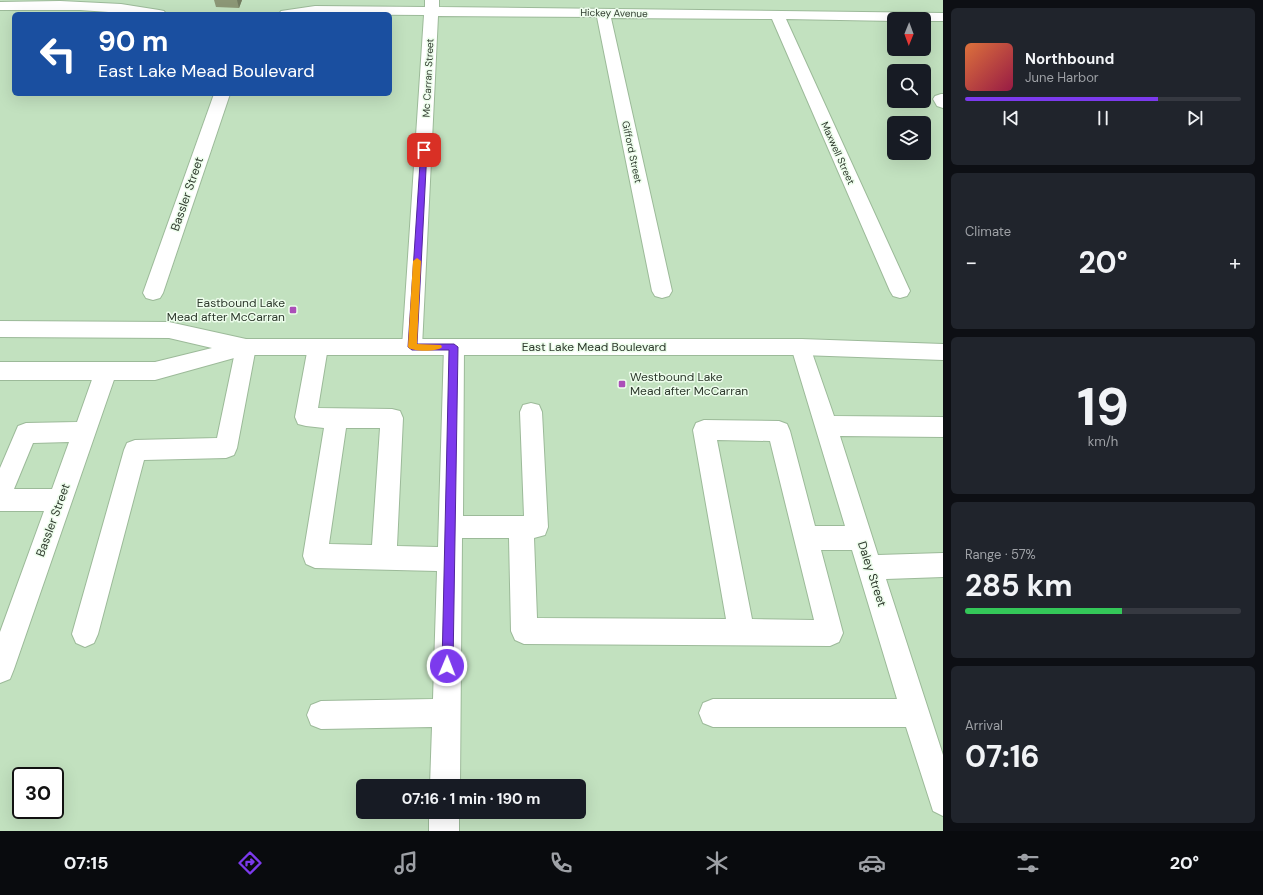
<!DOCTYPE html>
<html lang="en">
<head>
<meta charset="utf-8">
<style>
  body { margin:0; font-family:"DM Sans",sans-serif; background:#20242c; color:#f1f3f6; height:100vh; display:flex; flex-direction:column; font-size:15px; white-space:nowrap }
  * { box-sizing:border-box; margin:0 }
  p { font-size:13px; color:#9ea1a6 }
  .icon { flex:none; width:22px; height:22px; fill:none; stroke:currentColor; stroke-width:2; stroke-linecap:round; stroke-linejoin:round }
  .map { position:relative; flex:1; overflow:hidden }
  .side { display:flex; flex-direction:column; gap:8px; padding:8px; background:#0d0f14; width:320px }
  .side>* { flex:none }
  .hud { position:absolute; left:12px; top:12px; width:380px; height:84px; border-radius:6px; box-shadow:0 4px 16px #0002; background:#1a4fa0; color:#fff; overflow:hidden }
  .needle { width:26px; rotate:181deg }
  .tools { position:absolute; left:887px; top:12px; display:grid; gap:8px }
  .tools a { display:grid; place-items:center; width:44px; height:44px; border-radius:6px; background:#171b24; box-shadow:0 4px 16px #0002; font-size:20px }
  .speed { position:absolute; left:12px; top:767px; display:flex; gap:8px; font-size:20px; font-weight:700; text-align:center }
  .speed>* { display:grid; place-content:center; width:52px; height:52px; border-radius:50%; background:#171b24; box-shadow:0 4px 16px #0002; line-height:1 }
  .speed .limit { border:2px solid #111; border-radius:6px; background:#fff; color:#111 }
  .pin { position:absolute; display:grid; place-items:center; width:34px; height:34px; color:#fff; margin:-17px; border-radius:8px; box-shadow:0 2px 6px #0006 }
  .me { position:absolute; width:44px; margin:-22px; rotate:1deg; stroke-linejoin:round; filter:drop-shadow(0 0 3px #0008) }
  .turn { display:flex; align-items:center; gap:14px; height:84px; padding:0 20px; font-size:18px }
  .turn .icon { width:52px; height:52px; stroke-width:2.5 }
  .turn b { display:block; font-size:28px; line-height:34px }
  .big { font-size:30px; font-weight:700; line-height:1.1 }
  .side .tile { flex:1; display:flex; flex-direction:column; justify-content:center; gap:6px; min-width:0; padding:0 14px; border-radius:6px; background:#20242c }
  .side .dial { align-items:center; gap:0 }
  .dial b { font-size:52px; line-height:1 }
  .song { display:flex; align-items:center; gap:12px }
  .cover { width:48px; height:48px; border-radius:6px; background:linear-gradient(135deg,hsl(20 70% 55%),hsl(340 70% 35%)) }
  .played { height:4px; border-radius:2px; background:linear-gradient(90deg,#7c3aed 70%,#363941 70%) }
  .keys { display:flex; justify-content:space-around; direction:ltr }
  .heat { display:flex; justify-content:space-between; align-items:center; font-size:22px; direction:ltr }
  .charge { height:6px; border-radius:3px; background:linear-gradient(90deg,#34c759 57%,#363941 0) }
  .trip { position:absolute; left:356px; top:779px; width:230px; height:40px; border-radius:6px; background:#171b24; box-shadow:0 4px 16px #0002; font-weight:700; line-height:40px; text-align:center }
  .menu { display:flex; height:64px; justify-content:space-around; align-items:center; background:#090b0e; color:#9ea1a6 }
  .menu .icon { width:28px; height:28px }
  .menu .selected { color:#7c3aed }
  .menu b { font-size:18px; color:#f1f3f6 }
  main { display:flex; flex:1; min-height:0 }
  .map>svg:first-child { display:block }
</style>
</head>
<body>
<main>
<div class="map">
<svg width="943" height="831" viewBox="0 0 943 831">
  <rect width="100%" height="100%" fill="#c2e1bf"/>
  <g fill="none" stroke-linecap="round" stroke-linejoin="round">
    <g stroke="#9cba99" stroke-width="2">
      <g id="minor">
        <polygon points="425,0 439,0 439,7 943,13 943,21 924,21 924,19 894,19 894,21 786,19 910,291 907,296 900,298 893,296 890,291 772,19 611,18 672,291 669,296 662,298 655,296 652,291 597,17 438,16 422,347 419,353 412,355 405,353 402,347 424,15 279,14 281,11 315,6 425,7"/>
        <polygon points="60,1 121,4 159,10 164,11 166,14 137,14 80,10 0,10 0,2"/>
        <polygon points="214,94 230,94 163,293 160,298 153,300 146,298 143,293"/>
        <polygon points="941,94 943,94 943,108 937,106 933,99 935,96"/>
        <polygon points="246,339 253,341 256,347 237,448 234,455 226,458 144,460 98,634 94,643 85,647 76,643 72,634 124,450 127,443 135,440 217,438 236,347 239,341"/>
        <path d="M318,339l7,2 3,6 -10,61 74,1 8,2 3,7 -6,128 41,1 6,-200 3,-6 7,-2 7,2 3,6 -1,169h61l-4,-104 3,-7 8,-2 8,2 3,7 6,115 -3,8 -11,3 3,80 189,1 -33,-189 3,-7 8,-3 75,1 8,3 3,7 25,95h30l-54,-179 3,-6 7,-2 7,2 26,75 109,1v20l-103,-1 38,119 65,-2v24l-57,2 57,176v61l-10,-5 -27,-84h-193l-10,-4 -4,-10 4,-10 10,-4h184l-45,-149h-31l22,83 -4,9 -9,4 -306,-2 -9,-4 -4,-9 -2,-93h-47l-2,248h-30l2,-59 -111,2 -10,-4 -4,-10 4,-10 10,-4 112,-2 4,-128 -122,-3 -9,-4 -3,-8 21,-128 -18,-2 -8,-2 -3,-7 13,-70 3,-6zM346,428h34l-8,117 -43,-1zM717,440l53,1 44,179 -62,-1z"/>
        <path d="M106,362l7,3 4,6 -103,298 -4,10 -10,4v-51l44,-121h-44v-43l18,-42 8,-3 51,-1 18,-51 4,-6zM69,442l-17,47h-38l19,-46z"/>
        <rect x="429" y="812" width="30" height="19"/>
      </g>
    </g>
    <g stroke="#9cba99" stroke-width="2">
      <polygon id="major" points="0,321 169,322 246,339 801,339 943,344 943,360 801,355 245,355 155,380 0,380 0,362 155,362 212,348 169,338 0,337"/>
    </g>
    <use href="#minor" fill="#fff" fill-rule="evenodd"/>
    <use href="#major" fill="#fff" fill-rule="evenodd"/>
  </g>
  <polygon fill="#8c9776" points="214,0 242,0 239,8 216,7"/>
  <polygon fill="#727b60" points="237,0 242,0 239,8"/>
  <polygon fill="#7c3aed" stroke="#51269a" points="421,148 424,148 427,150 417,344 454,344 458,347 453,666 451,670 447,672 443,670 442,666 449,350 412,350 408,347"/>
  <path fill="#f59e0b" d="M417,258l4,3 -4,83 24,1 1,2c-4,5 -30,5 -34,0l5,-86z"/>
  <g fill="#ab4eb8" stroke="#edfdec" stroke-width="1.5">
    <rect x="289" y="306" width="8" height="8" rx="2"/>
    <rect x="618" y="380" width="8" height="8" rx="2"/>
  </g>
  <g text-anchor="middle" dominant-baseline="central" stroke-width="3" stroke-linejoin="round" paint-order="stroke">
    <g font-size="10" fill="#2e3a2d" stroke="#edfdec">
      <text transform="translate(614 13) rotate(1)">Hickey Avenue</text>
      <text transform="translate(428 78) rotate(-87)">Mc Carran Street</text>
      <text transform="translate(632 152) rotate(78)">Gifford Street</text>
      <text transform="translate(838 153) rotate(66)">Maxwell Street</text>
    </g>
    <g font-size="12" fill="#2e3a2d" stroke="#edfdec">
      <text transform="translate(187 194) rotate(-71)">Bassler Street</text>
      <text x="594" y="347">East Lake Mead Boulevard</text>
      <text transform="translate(53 520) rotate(-70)">Bassler Street</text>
      <text transform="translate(872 574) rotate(72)">Daley Street</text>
    </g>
    <g font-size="12" fill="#2e3a2d" stroke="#edfdec" text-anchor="end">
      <text x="285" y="303">Eastbound Lake<tspan x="285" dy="14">Mead after McCarran</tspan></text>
      <text x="630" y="377" text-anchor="start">Westbound Lake<tspan x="630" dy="14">Mead after McCarran</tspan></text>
    </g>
  </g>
</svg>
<div class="tools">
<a><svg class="needle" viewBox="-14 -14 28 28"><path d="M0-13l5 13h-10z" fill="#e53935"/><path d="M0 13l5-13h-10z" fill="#9ea1a6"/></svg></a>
<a><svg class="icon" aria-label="search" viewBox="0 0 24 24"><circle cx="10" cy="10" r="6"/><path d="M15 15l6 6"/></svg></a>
<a><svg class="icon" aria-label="layers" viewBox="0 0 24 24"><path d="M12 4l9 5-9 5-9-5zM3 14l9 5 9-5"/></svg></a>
</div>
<div class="speed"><div class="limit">30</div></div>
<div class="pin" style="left:424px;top:150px;background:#d93025"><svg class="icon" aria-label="arrive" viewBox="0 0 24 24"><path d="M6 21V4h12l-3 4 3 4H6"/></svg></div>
<svg class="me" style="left:447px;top:666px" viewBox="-20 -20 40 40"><circle r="17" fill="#7c3aed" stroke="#fff" stroke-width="3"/><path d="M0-11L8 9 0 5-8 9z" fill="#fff"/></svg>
<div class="trip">07:16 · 1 min · 190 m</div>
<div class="hud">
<div class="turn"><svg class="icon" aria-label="left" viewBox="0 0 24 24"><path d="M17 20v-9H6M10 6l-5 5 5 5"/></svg><div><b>90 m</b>East Lake Mead Boulevard</div></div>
</div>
</div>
<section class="side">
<div class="tile">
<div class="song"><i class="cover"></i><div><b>Northbound</b><p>June Harbor</p></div></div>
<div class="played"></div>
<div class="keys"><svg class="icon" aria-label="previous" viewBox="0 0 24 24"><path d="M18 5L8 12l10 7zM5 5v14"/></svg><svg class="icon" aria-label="pause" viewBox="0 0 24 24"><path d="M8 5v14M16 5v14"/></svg><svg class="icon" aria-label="next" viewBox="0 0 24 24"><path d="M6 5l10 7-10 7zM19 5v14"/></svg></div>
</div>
<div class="tile"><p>Climate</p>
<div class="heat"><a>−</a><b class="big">20°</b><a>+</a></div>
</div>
<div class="tile dial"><b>19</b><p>km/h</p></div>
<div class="tile"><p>Range · 57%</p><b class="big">285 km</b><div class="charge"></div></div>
<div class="tile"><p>Arrival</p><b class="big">07:16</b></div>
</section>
</main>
<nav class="menu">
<b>07:15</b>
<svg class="icon selected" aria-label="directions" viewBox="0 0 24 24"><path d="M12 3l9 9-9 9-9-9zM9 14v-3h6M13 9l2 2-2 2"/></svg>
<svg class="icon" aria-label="music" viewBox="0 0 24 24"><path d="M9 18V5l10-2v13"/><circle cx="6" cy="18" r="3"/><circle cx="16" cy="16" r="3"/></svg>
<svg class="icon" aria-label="phone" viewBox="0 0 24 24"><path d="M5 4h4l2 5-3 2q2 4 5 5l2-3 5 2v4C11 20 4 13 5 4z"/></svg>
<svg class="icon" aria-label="climate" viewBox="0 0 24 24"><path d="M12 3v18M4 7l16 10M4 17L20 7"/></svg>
<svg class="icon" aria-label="car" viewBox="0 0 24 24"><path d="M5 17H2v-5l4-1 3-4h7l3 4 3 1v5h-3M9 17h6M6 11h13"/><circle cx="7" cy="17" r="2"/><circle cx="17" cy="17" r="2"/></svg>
<svg class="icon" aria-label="filters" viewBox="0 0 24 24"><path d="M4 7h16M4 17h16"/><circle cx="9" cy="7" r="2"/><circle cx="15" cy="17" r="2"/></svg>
<b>20°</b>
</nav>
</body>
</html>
